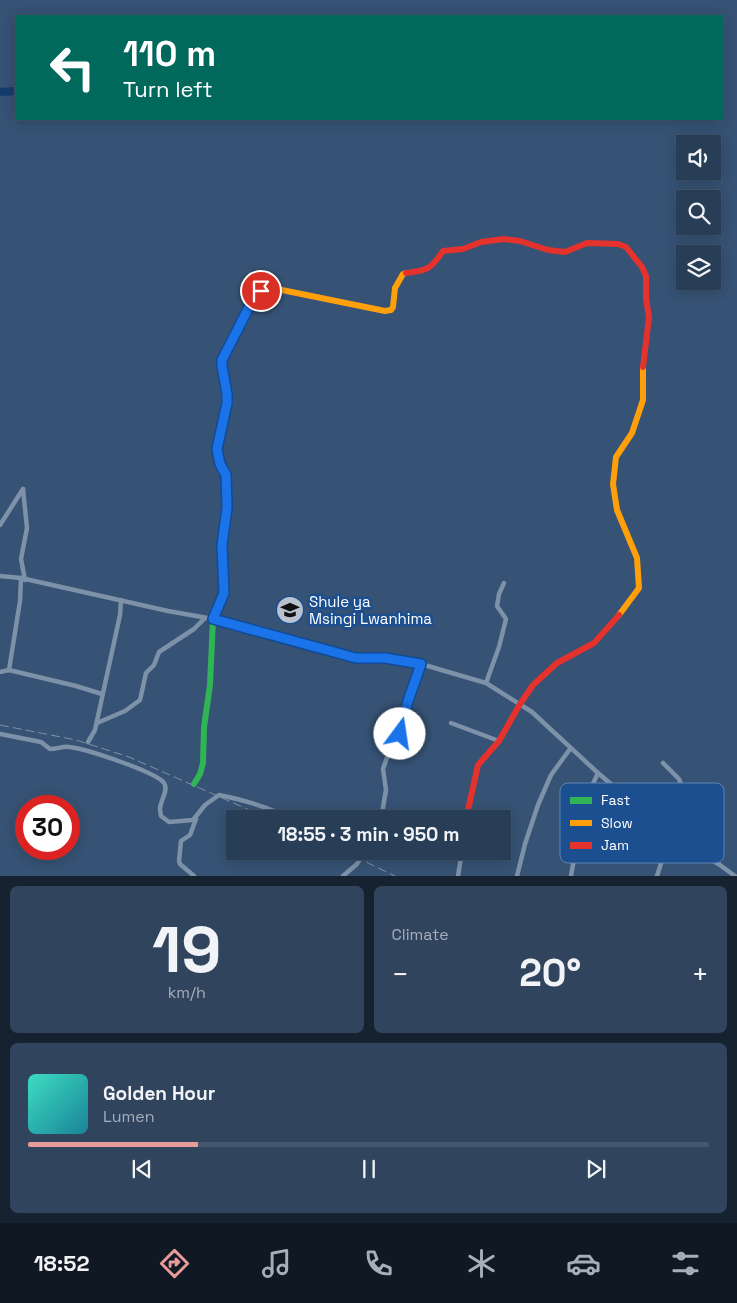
<!DOCTYPE html>
<html lang="en">
<head>
<meta charset="utf-8">
<style>
  body { margin:0; font-family:"Space Grotesk",sans-serif; background:#30455d; color:#f1f3f6; height:100vh; display:flex; flex-direction:column; font-size:19px; white-space:nowrap }
  * { box-sizing:border-box; margin:0 }
  p { font-size:16px; color:#a5aeba }
  .icon { flex:none; width:28px; height:28px; fill:none; stroke:currentColor; stroke-width:2; stroke-linecap:round; stroke-linejoin:round }
  .map { position:relative; height:876px; overflow:hidden }
  .side { display:flex; flex-direction:column; gap:10px; padding:10px; background:#162230; flex:1 }
  .side>* { flex:none }
  .top-card { position:absolute; left:15px; top:15px; width:708px; height:105px; border-radius:0px; box-shadow:0 2px 12px #0003,0 0 0 1px #44576d; background:#00695c; color:#fff; overflow:hidden }
  .fabs { position:absolute; left:676px; top:135px; display:grid; gap:10px }
  .fabs a { display:grid; place-items:center; width:45px; height:45px; border-radius:0px; background:#283e57; box-shadow:0 2px 12px #0003,0 0 0 1px #44576d; font-size:25px }
  .speed { position:absolute; left:15px; top:795px; display:flex; gap:10px; font-size:25px; font-weight:700; text-align:center }
  .speed>* { display:grid; place-content:center; width:65px; height:65px; border-radius:50%; background:#283e57; box-shadow:0 2px 12px #0003,0 0 0 1px #44576d; line-height:1 }
  .speed .limit { border:8px solid #d22; background:#fff; color:#111 }
  .pin { position:absolute; display:grid; place-items:center; width:42px; height:42px; color:#fff; margin:-21px; border:2px solid #fff; border-radius:50%; box-shadow:0 1px 5px #0007 }
  .me { position:absolute; width:55px; margin:-28px; rotate:14deg; stroke-linejoin:round; filter:drop-shadow(0 0 4px #0008) }
  .turn { display:flex; align-items:center; gap:18px; height:105px; padding:0 25px; font-size:22px }
  .turn .icon { width:65px; height:65px; stroke-width:2.5 }
  .turn b { display:block; font-size:35px; line-height:42px }
  .big { font-size:38px; font-weight:600; line-height:1.1 }
  .side .card { flex:1; display:flex; flex-direction:column; justify-content:center; gap:8px; min-width:0; padding:0 18px; border-radius:8px; background:#30455d }
  .side .dial { align-items:center; gap:0 }
  .dial b { font-size:65px; line-height:1 }
  .song { display:flex; align-items:center; gap:15px }
  .cover { width:60px; height:60px; border-radius:8px; background:linear-gradient(135deg,hsl(170 70% 55%),hsl(190 70% 35%)) }
  .played { height:5px; border-radius:2px; background:linear-gradient(90deg,#e69b98 25%,#44576d 25%) }
  .keys { display:flex; justify-content:space-around; direction:ltr }
  .heat { display:flex; justify-content:space-between; align-items:center; font-size:28px; direction:ltr }
  .side .tiles { flex:1; display:grid; gap:10px; grid-template-columns:1fr 1fr }
  .card:last-child { grid-column:span 2 }
  .trip { position:absolute; left:226px; top:810px; width:285px; height:50px; border-radius:0px; background:#283e57; box-shadow:0 2px 12px #0003,0 0 0 1px #44576d; font-weight:600; line-height:50px; text-align:center }
  .dock { display:flex; height:80px; justify-content:space-around; align-items:center; background:#101923; color:#a5aeba }
  .dock .icon { width:35px; height:35px }
  .dock .current { color:#e69b98 }
  .dock b { font-size:22px; color:#f1f3f6 }
  .map>svg:first-child { display:block }
</style>
</head>
<body>
<div class="map">
<svg width="737" height="876" viewBox="0 0 737 876">
  <rect width="100%" height="100%" fill="#365274"/>
  <g fill="none" stroke-linecap="round" stroke-linejoin="round">
    <polyline stroke="#153c6e" stroke-width="8" points="0,92 16,91"/>
    <g stroke="#7d92a8" stroke-width="4.5">
      <polyline points="23,489 27,528 21,559 25,580"/>
      <polyline points="0,525 23,489"/>
      <polyline points="0,576 21,578 168,611 213,619 356,658 385,659 421,664 486,683 532,712 598,773 666,831 720,865 735,876"/>
      <polyline points="9,670 20,601 21,578"/>
      <polyline points="0,672 9,670 76,686 102,694"/>
      <polyline points="486,683 499,647 506,619 497,606 499,594 504,583"/>
      <polyline points="97,723 125,711 140,700 146,673 154,665 159,652 194,629 205,618"/>
      <polyline points="451,723 499,741"/>
      <path d="M0,734l41,8 9,7c7,0 13,-3 19,-2 15,1 87,25 95,36 5,7 -4,18 -4,26 0,2 1,5 1,7l8,6 24,-2 12,-15 14,-10c25,5 50,12 72,24"/>
      <polyline points="88,742 95,730 120,615 121,600"/>
      <polyline points="381,819 386,790 383,769 389,752 400,734 408,701 421,664"/>
      <polyline points="660,826 671,811 674,799 681,784 679,779 663,763"/>
      <polyline points="194,876 180,864 179,861 181,841 190,835 196,819"/>
      <polyline points="343,876 357,864 365,851"/>
      <polyline points="458,876 462,851"/>
      <polyline points="517,876 525,844 538,805 551,775 570,749"/>
      <polyline points="571,876 576,848 572,838 573,826 598,773"/>
      <polyline points="657,876 665,851 666,831"/>
    </g>
    <polyline stroke="#30b455" stroke-width="6" points="194,784 200,774 203,763 204,727 210,685 213,619 224,593 222,545 227,507 226,473"/>
    <g stroke="#ff9f0a" stroke-width="6">
      <path d="M226,473c-16,-25 -2,-43 1,-70 2,-14 -7,-28 -5,-42 2,-15 29,-65 43,-72 2,-1 4,-1 7,-1l113,23 6,-1 2,-3 2,-19 8,-14 3,-1"/>
      <polyline points="619,615 639,588 637,558 617,510 613,484 616,457 632,433 643,400 643,367"/>
    </g>
    <g stroke="#e5322d" stroke-width="6">
      <path d="M406,273c22,-3 24,-3 37,-22l20,-2 18,-7 23,-3 16,2 28,9 17,2 22,-9 31,1 8,3 16,20 4,9v23l3,18 -6,50"/>
      <polyline points="466,819 478,765 499,741 520,704 533,685 557,663 594,643 619,615"/>
    </g>
    <g stroke="#7e92a7" stroke-width="1" stroke-dasharray="9 4" stroke-linecap="butt">
      <polyline points="0,725 76,740 129,757 270,819"/>
      <polyline points="343,851 395,876"/>
    </g>
  </g>
  <g fill="none" stroke-linecap="round" stroke-linejoin="round">
    <g stroke="#114b97" stroke-width="12">
      <polyline id="route" points="261,291 248,309 222,360 222,366 227,394 227,403 217,449 220,464 226,475 227,508 222,545 224,593 213,619 356,658 385,658 421,664 408,701 400,734"/>
    </g>
    <use href="#route" stroke="#1a73e8" stroke-width="9"/>
  </g>
  <defs>
    <g id="school-disc" transform="scale(1.4375)"><circle r="9.5" fill="#b9c2ce" stroke="#1b4f8f"/><path d="M0-5L7-2L0 1L-7-2ZM-4 1L0 2.5L4 1V4Q0 6-4 4Z" fill="#111"/></g>
  </defs>
  <g fill-rule="evenodd">
    <use href="#school-disc" x="290" y="610"/>
  </g>
  <g text-anchor="middle" dominant-baseline="central" stroke-width="5" stroke-linejoin="round" paint-order="stroke">
    <g font-size="15" fill="#fff" stroke="#1b4f8f" text-anchor="start">
      <text x="309" y="601">Shule ya<tspan x="309" dy="17">Msingi Lwanhima</tspan></text>
    </g>
  </g>
  <rect x="560" y="783" width="164" height="80" rx="8" fill="#1b4f8f" stroke="#5f84b1" stroke-width="1"/>
  <rect x="570" y="797" width="22" height="7" fill="#30b455"/>
  <rect x="570" y="820" width="22" height="6" fill="#ff9f0a"/>
  <rect x="570" y="842" width="22" height="7" fill="#e5322d"/>
  <g font-size="14" fill="#fff">
    <text x="601" y="805">Fast</text>
    <text x="601" y="828">Slow</text>
    <text x="601" y="850">Jam</text>
  </g>
</svg>
<div class="fabs">
<a><svg class="icon" aria-label="sound" viewBox="0 0 24 24"><path d="M4 9h4l5-4v14l-5-4H4zM17 9q2 3 0 6"/></svg></a>
<a><svg class="icon" aria-label="search" viewBox="0 0 24 24"><circle cx="10" cy="10" r="6"/><path d="M15 15l6 6"/></svg></a>
<a><svg class="icon" aria-label="layers" viewBox="0 0 24 24"><path d="M12 4l9 5-9 5-9-5zM3 14l9 5 9-5"/></svg></a>
</div>
<div class="speed"><div class="limit">30</div></div>
<div class="pin" style="left:261px;top:291px;background:#d93025"><svg class="icon" aria-label="arrive" viewBox="0 0 24 24"><path d="M6 21V4h12l-3 4 3 4H6"/></svg></div>
<svg class="me" style="left:400px;top:734px" viewBox="-20 -20 40 40"><circle r="19" fill="#fff"/><path d="M0-13L10 11 0 6-10 11z" fill="#1a73e8"/></svg>
<div class="trip">18:55 · 3 min · 950 m</div>
<div class="top-card">
<div class="turn"><svg class="icon" aria-label="left" viewBox="0 0 24 24"><path d="M17 20v-9H6M10 6l-5 5 5 5"/></svg><div><b>110 m</b>Turn left</div></div>
</div>
</div>
<section class="side">
<div class="tiles">
<div class="card dial"><b>19</b><p>km/h</p></div>
<div class="card"><p>Climate</p>
<div class="heat"><a>−</a><b class="big">20°</b><a>+</a></div>
</div>
<div class="card">
<div class="song"><i class="cover"></i><div><b>Golden Hour</b><p>Lumen</p></div></div>
<div class="played"></div>
<div class="keys"><svg class="icon" aria-label="previous" viewBox="0 0 24 24"><path d="M18 5L8 12l10 7zM5 5v14"/></svg><svg class="icon" aria-label="pause" viewBox="0 0 24 24"><path d="M8 5v14M16 5v14"/></svg><svg class="icon" aria-label="next" viewBox="0 0 24 24"><path d="M6 5l10 7-10 7zM19 5v14"/></svg></div>
</div>
</div>
</section>
<nav class="dock">
<b>18:52</b>
<svg class="icon current" aria-label="directions" viewBox="0 0 24 24"><path d="M12 3l9 9-9 9-9-9zM9 14v-3h6M13 9l2 2-2 2"/></svg>
<svg class="icon" aria-label="music" viewBox="0 0 24 24"><path d="M9 18V5l10-2v13"/><circle cx="6" cy="18" r="3"/><circle cx="16" cy="16" r="3"/></svg>
<svg class="icon" aria-label="phone" viewBox="0 0 24 24"><path d="M5 4h4l2 5-3 2q2 4 5 5l2-3 5 2v4C11 20 4 13 5 4z"/></svg>
<svg class="icon" aria-label="climate" viewBox="0 0 24 24"><path d="M12 3v18M4 7l16 10M4 17L20 7"/></svg>
<svg class="icon" aria-label="car" viewBox="0 0 24 24"><path d="M5 17H2v-5l4-1 3-4h7l3 4 3 1v5h-3M9 17h6M6 11h13"/><circle cx="7" cy="17" r="2"/><circle cx="17" cy="17" r="2"/></svg>
<svg class="icon" aria-label="filters" viewBox="0 0 24 24"><path d="M4 7h16M4 17h16"/><circle cx="9" cy="7" r="2"/><circle cx="15" cy="17" r="2"/></svg>
</nav>
</body>
</html>
